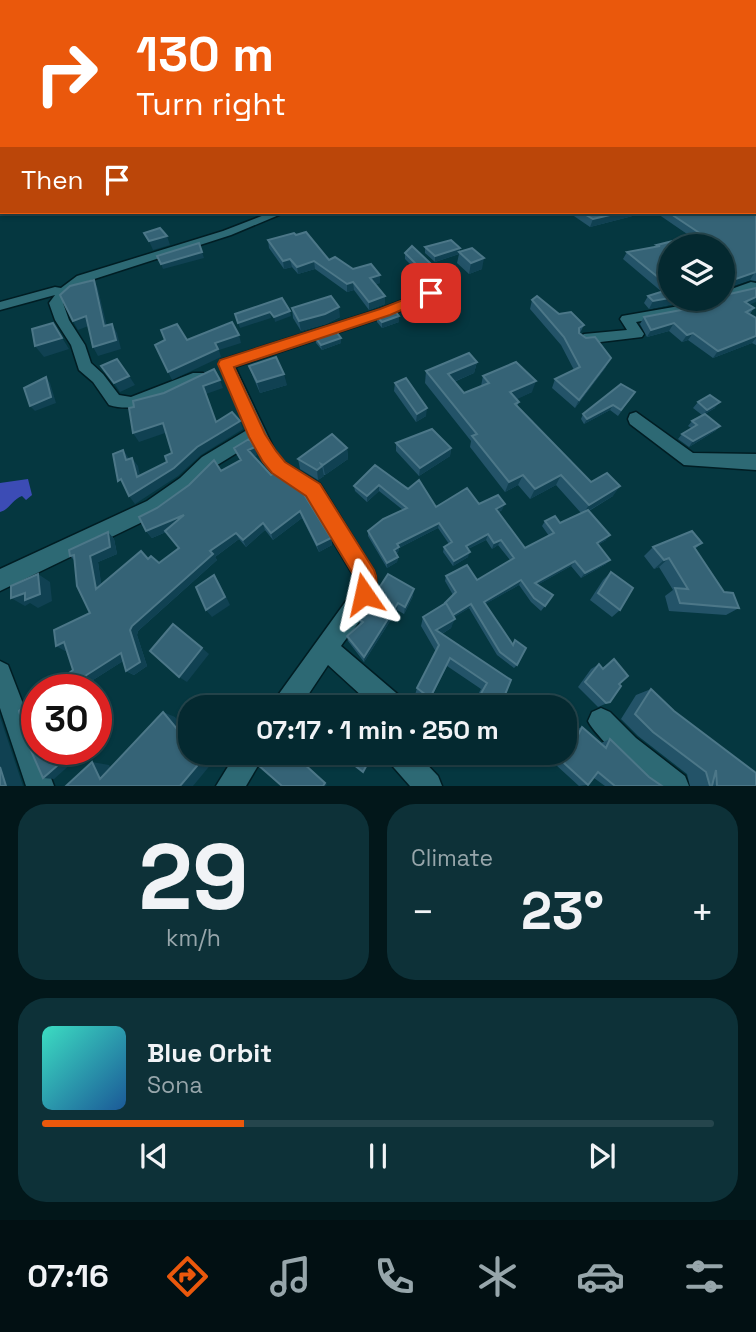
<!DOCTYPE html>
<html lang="en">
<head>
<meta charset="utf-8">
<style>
  body { margin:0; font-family:"Space Grotesk",sans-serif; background:#0d3138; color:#f1f3f6; height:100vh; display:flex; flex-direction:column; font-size:26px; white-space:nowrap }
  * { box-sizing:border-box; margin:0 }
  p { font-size:23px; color:#97a6ab }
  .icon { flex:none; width:38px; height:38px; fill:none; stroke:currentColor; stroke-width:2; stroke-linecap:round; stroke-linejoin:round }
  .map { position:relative; height:786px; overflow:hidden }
  .sheet { display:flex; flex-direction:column; gap:18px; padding:18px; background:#02171a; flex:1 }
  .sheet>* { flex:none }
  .hud { position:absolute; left:0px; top:0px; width:756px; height:214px; box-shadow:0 2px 5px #0004,0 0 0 2px #25454c; background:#ea580c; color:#fff; overflow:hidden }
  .buttons { position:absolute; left:658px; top:234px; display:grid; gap:14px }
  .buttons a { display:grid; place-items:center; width:77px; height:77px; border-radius:50%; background:#042930; box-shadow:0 2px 5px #0004,0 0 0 2px #25454c; font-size:35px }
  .speed { position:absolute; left:21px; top:674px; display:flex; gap:14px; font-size:35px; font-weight:700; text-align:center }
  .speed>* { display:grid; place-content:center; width:91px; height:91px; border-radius:50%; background:#042930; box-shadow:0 2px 5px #0004,0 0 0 2px #25454c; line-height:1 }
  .speed .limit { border:10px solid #d22; background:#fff; color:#111 }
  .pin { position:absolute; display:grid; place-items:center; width:60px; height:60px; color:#fff; margin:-30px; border-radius:14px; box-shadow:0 4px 10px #0006 }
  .me { position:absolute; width:77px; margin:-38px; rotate:349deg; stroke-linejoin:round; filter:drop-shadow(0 0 5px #0008) }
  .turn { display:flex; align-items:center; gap:24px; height:147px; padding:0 21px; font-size:32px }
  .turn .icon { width:91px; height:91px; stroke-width:2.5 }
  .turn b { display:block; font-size:49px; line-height:60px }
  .then { display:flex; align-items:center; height:66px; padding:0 21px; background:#0003; gap:14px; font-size:26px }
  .big { font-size:52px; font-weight:700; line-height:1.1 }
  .sheet .widget { flex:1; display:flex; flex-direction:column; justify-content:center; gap:10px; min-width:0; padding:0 24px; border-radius:28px; background:#0d3138 }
  .sheet .dial { align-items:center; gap:0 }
  .dial b { font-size:91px; line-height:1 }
  .song { display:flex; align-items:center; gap:21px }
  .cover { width:84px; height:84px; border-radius:10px; background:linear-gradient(135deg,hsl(170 70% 55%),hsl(210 70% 35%)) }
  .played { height:7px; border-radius:4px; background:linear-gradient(90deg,#ea580c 30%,#25454c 30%) }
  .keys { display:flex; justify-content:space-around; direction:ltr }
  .heat { display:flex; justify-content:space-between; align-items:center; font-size:38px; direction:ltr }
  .sheet .tiles { flex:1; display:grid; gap:18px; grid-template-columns:1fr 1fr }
  .widget:last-child { grid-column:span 2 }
  .trip { position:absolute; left:178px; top:695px; width:399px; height:70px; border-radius:28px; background:#042930; box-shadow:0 2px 5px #0004,0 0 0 2px #25454c; font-weight:700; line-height:70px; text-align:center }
  .tab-bar { display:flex; height:112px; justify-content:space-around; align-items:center; background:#021013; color:#97a6ab }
  .tab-bar .icon { width:49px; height:49px }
  .tab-bar .on { color:#ea580c }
  .tab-bar b { font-size:32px; color:#f1f3f6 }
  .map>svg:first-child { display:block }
</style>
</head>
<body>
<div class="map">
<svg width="756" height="786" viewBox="0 0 756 786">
  <rect width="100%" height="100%" fill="#053740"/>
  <path fill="#3c4cb5" d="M28,479l4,16 -6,5 -4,-4c-10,4 -13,14 -22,16v-29z"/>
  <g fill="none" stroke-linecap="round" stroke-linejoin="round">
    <g stroke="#001d23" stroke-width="3">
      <g id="street">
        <polygon points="754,131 756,131 754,136"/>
        <rect x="0" y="145" width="2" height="6"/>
        <path d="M272,212h14l-55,23 -146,47 -22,21 6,17 16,25 6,18 12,11 16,21 12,2 62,-24h10l3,4 -3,4c-28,13 -62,34 -94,24l-16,-23 -14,-12 -8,-25 -16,-25 -6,-17 6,-8 -55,15v-8l55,-15 6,1 16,-12 146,-45z"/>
        <path d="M751,282l5,1v8l-4,-1c-10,4 -21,10 -32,9l-28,13 -56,10 8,12 -2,3 -58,7 -7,-5 7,-5 43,-4 -7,-11 2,-3 63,-11 16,-6h22v-7z"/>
        <path d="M431,289l5,1v6l-46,19 -155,52 40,84 9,11 36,22 54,87c11,25 -19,55 -33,75l61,52 3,9h-31l-46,-42 -28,42h-27l3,-9 78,-108 2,-10 -50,-84 -34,-24 -19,-29 -39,24 -22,23 -31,23 -161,78v-22l147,-68 33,-23 22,-21 45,-27 -28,-66 2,-4 159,-51z"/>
        <polygon points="636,412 693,453 756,454 756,470 684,465 630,424 628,419 630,414"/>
        <polygon points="0,661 8,665 37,740 37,749 40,749 54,786 26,786 0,708"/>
        <path d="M601,708l9,4 26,26 49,38 4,10c-10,0 -24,0 -34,0 -13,-4 -61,-52 -67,-65l4,-9z"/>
        <polygon points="237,752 266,752 246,786 216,786"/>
        <polygon points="384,752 415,752 438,776 442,786 410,786 388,761"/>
      </g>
    </g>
    <use href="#street" fill="#2d6974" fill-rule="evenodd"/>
  </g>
  <g fill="#235368">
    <polygon points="572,212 648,212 590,227 571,214"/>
    <polygon points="655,212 752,212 756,214 756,281 750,280 726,288 723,293 723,247 670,247 670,299 684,302 649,309 644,303 648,296 662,292 623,259 627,252 656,247 657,245 690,236"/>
    <polygon points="296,235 329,260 353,269 380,275 380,283 375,284 385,304 369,310 354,290 347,292 315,269 298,274 292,267 284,269 269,248 268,240"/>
    <polygon points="425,247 460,248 460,251 482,269 469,274 457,263 459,254 435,262 425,253"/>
    <polygon points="405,253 444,282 432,286 405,259"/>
    <polygon points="532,300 584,325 580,333 606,367 575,408 552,388 555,379 574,370 561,345 530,309"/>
    <polygon points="750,305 754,308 750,314 756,318 756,345 752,343 713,358 688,340 682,342 669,331 647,337 640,324 644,317 697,307"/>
    <polygon points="292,308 340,317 326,324 301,331 293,318"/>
    <polygon points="377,317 399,322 382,328 377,322"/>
    <polygon points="315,337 341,338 341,343 322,350 316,343"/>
    <polygon points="477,362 474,373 454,382 464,393 481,386 483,376 532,392 516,399 519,402 517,407 591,482 613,496 589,511 606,540 598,545 606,564 581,578 571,566 537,585 545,606 541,611 531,602 519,585 485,604 512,644 515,640 517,665 514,668 497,655 469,608 454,617 451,628 442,634 511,680 500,707 471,707 481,689 447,666 428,704 415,695 417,688 436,652 421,626 423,617 445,603 453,595 445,581 446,576 477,580 510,560 498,545 492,549 486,540 468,549 468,557 453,566 443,552 444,547 449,544 438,528 399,548 398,552 396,554 398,557 397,562 387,568 368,536 368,531 403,510 379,491 367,502 355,491 354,486 375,465 436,507 479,504 502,510 499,512 525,548 549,536 542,526 545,521 560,523 581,513 556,485 530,499 518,485 505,492 470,447 471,441 425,383 426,371"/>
    <polygon points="249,366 287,385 260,393 253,377"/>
    <polygon points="395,383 426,416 416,422 394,391"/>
    <polygon points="635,392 618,416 610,410 584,424 581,419 583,414"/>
    <polygon points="698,402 715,408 705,414 720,426 715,431 689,447 678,439 682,434 691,428 688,426 692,421 702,415 693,408"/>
    <polygon points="396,443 451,448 450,456 419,476 396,451"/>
    <polygon points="234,448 257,455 254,456 331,538 332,545 319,552 302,518 273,540 265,530 246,547 239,539 215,557 217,560 138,631 137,635 147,666 134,675 126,671 123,661 93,680 105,701 96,709 96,690 73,670 67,650 65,651 90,613 74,560 70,556 108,532 114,539 117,554 98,562 101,584 148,559 159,563 179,548 166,532 152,538 146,531 157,508 240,460"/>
    <polygon points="347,448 348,459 325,475 323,475 324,476 318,480 300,469 298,459"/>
    <polygon points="702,543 695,549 724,592 739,608 726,615 669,611 665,596 673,590 659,567 654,569 644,556 653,547"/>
    <polygon points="611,572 620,610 612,617 590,600 603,580"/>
    <polygon points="413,596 404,614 397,610 364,662 348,641 347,636 360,625 359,619"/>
    <polygon points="614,659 619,684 610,702 598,707 578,687 591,669 599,664 602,668"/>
    <polygon points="651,689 674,711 756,786 690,786 687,774 638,736 621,719 636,695"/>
    <polygon points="582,727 601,743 610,739 649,777 662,786 605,786 594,778 588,785 579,786 556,765 563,752 565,752 565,747 574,730"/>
  </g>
  <g fill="#104152">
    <polygon points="2,204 2,212 8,212 0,215 0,205"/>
    <polygon points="623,212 648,212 590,227 593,219"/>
    <polygon points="167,236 170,245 153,250 149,241"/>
    <polygon points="460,248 459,254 435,262 435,256"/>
    <polygon points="202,252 204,258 163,269 161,264"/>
    <polygon points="484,258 482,269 469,274 471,263"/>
    <polygon points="290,259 292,267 284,269 283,261"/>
    <polygon points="314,261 315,269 298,274 297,267"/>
    <polygon points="755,272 750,280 723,289 727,282"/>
    <polygon points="380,275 380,283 370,286 370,278"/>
    <polygon points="445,277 444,282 432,286 433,281"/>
    <polygon points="94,280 98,289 109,335 104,326"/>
    <polygon points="353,282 354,290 347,292 347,284"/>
    <polygon points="385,296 385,304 369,310 369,302"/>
    <polygon points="756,297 756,302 740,309 745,302"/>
    <polygon points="670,298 670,299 693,299 684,302 649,309 653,301"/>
    <polygon points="339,307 340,317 326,324 301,331 299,321"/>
    <polygon points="290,311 291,316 275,322 274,317"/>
    <polygon points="270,312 271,318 240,328 238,323"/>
    <polygon points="86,316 91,325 78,330 73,321"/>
    <polygon points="399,316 399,322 382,328 382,322"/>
    <polygon points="53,323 69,349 44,357 35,346"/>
    <polygon points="674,323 669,331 647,337 651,330"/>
    <polygon points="112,324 117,333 121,349 98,356 93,347"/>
    <polygon points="693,333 688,340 682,342 687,335"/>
    <polygon points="239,335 241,343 219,350 221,357 172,380 168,372 215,343"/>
    <polygon points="756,336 756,338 752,343 713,358 718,351"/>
    <polygon points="341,338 341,343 322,350 321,345"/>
    <polygon points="611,358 606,367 575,408 579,400"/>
    <polygon points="477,362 474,373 446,385 448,374"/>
    <polygon points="284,374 287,385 260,393 257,382"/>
    <polygon points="129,376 135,385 120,392 114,383"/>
    <polygon points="46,377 50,383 56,403 35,411 30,406"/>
    <polygon points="220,380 223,388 206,394 203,386"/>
    <polygon points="536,381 532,392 507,404 510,392"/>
    <polygon points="720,402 715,408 703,415 707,410"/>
    <polygon points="613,405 610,410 584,424 587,419"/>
    <polygon points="427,408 426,416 416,422 417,414"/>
    <polygon points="240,421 243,429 201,455 178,476 135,504 129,496 197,447"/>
    <polygon points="163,423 168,432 139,442 133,433"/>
    <polygon points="720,426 715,431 689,447 693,441"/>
    <polygon points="255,447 257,455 251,458 248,450"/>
    <polygon points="347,448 348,459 325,475 323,465"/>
    <polygon points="451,448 450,456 419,476 420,468"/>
    <polygon points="123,450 129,458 131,468 126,460"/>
    <polygon points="132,458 138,466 142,485 137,477"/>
    <polygon points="322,466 324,476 318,480 317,470"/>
    <polygon points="523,475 518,485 505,492 509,482"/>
    <polygon points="561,475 556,485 530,499 535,489"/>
    <polygon points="379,485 379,491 367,502 367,496"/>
    <polygon points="620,486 613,496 583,514 589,505"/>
    <polygon points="505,504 502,510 494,514 496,509"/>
    <polygon points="300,511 302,518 273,540 271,533"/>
    <polygon points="184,515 189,522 152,538 146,531"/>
    <polygon points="263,523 265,530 246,547 243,540"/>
    <polygon points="439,523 438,528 399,548 398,552 393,555 394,550 397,544"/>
    <polygon points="108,532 114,539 117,554 98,562 103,595 96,589 90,556"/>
    <polygon points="236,533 239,539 215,557 217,560 138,631 137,635 147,666 134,675 126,671 130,630 132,626 210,551"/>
    <polygon points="488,534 486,540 464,551 466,546"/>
    <polygon points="610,535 606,540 593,548 597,543"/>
    <polygon points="331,538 332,545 319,552 317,545"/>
    <polygon points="501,540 498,545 492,549 494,543"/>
    <polygon points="470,552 468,557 453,566 454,561"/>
    <polygon points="398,557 397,562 387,568 387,563"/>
    <polygon points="669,558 659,567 654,569 664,560"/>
    <polygon points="610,560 606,564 581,578 585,573"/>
    <polygon points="575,561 571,566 532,588 535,583"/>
    <polygon points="38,574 50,582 52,601 38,608 30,603 25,606 11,598 25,593"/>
    <polygon points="214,575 220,584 230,605 212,617 206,610"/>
    <polygon points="521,580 519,585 482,606 484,602"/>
    <polygon points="414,589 413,596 404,614 405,607"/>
    <polygon points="398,603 397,610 364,662 364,657"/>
    <polygon points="471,604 469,608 450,620 452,616"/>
    <polygon points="455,619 451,628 435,638 436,630"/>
    <polygon points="64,642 73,647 65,651 56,646"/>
    <polygon points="202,648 209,654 187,682 179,677"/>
    <polygon points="121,653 128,658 93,680 105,701 96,709 96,690 92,690 85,676"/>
    <polygon points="163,712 175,717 191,736 191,746"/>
    <polygon points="0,717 23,786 6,786 0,767"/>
    <polygon points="72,749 81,749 83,753 54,779 43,778"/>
    <polygon points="196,752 204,752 212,763 193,786 180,786"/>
    <polygon points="307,752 309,754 304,763 327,784 326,786 323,786 302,762"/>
    <polygon points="92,762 109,765 117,780 100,779"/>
  </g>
  <g fill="#356376" stroke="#4c7788" stroke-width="2">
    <rect x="754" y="98" width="2" height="24"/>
    <polygon points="755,161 756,162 756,181 754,180 754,162"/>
    <polygon points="0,181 2,181 2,204 0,205"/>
    <polygon points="581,212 623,212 593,219"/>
    <polygon points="668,212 752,212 756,214 756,272 727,282 725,289 723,289 723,247 670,247 670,287 627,252 660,246 657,245 701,234"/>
    <polygon points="160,228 167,236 149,241 144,233"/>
    <polygon points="306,232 329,260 335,257 353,269 371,264 380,275 370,278 385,296 369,302 353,282 347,284 314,261 297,267 290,259 283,261 268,240 294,233 296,235"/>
    <polygon points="451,240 460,248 435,256 425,247"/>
    <polygon points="199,243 202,252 161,264 157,256"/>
    <polygon points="412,246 445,277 433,281 405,253"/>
    <polygon points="472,248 484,258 471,263 459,252"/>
    <polygon points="94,280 104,326 112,324 116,340 93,347 86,316 73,321 60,295 70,286"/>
    <polygon points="756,288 756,297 745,302 754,308 746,312 756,318 756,336 718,351 693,333 687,335 674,323 651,330 644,317 697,307 715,299 723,299 723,296 725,295"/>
    <polygon points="670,289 670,298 653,301 648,296"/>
    <polygon points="331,296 339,307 325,314 299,321 292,308"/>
    <polygon points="537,296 559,314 571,312 584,325 579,328 579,333 586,338 595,337 611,358 579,400 555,379 580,367 564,337 532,300"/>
    <polygon points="282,298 290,311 274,317 270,312 238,323 235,314"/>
    <polygon points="395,311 399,316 382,322 377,317"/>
    <polygon points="232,322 239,335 215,343 218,349 168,372 155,345 165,340 161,330 177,324 187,340"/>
    <polygon points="53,323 62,338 35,346 32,329"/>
    <polygon points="335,330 341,338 321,345 315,337"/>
    <polygon points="469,353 477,362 448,374 464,393 489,383 483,376 516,362 536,381 510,392 519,402 515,404 591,482 607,473 620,486 589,505 561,475 535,489 523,475 509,482 472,436 477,434 426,371"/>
    <polygon points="276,357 284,374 257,382 249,366"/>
    <polygon points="117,359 129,376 114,383 101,366"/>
    <polygon points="214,369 220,380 203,386 216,422 232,412 240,421 197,447 174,468 129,496 121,479 118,481 113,454 123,450 126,460 132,458 137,477 167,462 165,456 172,453 163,423 133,433 129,408 134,407 133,401 164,393"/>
    <polygon points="46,377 51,397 30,406 24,388"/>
    <polygon points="406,378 427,408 417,414 395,383"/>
    <polygon points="621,384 635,392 621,410 613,405 587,419 583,414"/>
    <polygon points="710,395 720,402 707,410 698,402"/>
    <polygon points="705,414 720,426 693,441 682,434 697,425 692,421"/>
    <polygon points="432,429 451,448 420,468 396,443"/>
    <polygon points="332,434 347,448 323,465 321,464 322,466 317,470 298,459"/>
    <polygon points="249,439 255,447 248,450 271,475 276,472 302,491 331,538 317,545 300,511 271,533 263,523 243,540 236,533 210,551 213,554 132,626 130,630 140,662 126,671 121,653 85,676 92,690 47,690 73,670 64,642 56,646 54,630 90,613 77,586 74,555 70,556 69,550 108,532 110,547 90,556 96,589 141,551 148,559 151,556 159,563 179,548 165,531 184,515 146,531 139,517 157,508 189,485 214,460 221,471 241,460 234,448"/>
    <polygon points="375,465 408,489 419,480 436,507 467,488 479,504 498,495 505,504 496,509 525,548 554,533 545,521 555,516 560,523 588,510 610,535 597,543 610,560 585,573 575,561 535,583 553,595 545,606 534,598 521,580 484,602 513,645 515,640 526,648 517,665 500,652 471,604 453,615 445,603 456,592 446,576 467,565 477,580 514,558 501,540 494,543 488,534 466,546 470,552 454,561 444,547 452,542 439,523 397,544 399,547 394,550 398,557 387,563 368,531 383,519 407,508 379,485 367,496 354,486"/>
    <polygon points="692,531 702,543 694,547 724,592 733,593 739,608 680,603 675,588 688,589 669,558 664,560 653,547"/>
    <polygon points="611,572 633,588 620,610 598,593"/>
    <polygon points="38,574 40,594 25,600 25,593 11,598 11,586"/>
    <polygon points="388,574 414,589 405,607 398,603 364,657 347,636 363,622 359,619"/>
    <polygon points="214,575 225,597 206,610 196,587"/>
    <polygon points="446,603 455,619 436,630 511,680 500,707 478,707 475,704 487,683 450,658 430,698 417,688 439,645 423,617"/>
    <polygon points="173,624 202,648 179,677 150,651"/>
    <polygon points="614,659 628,676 619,684 621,686 610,702 606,703 585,682 599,664 603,669"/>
    <polygon points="651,689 674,711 756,773 756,786 717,786 716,770 712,786 710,786 706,772 653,732 635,714"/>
    <polygon points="37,697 37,715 36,716 37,718 37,749 72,749 73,752 43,778 28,744 19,711"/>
    <polygon points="163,712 191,746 191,752 196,752 202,760 180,786 66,786 92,762 100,779"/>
    <polygon points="582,727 606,748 610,739 649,777 662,786 615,786 598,772 588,785 564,763"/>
    <polygon points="264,752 307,752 302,762 325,783 323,786 282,786 257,764"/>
    <polygon points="353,752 361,752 370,759 363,772 349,761"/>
    <polygon points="0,767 6,786 0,786"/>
  </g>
  <linearGradient id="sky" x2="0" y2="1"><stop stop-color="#031e23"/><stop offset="0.47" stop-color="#2a5364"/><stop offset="1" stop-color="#2a5364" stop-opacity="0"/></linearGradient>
  <rect width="756" height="208" fill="url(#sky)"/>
  <path fill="#ea580c" stroke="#983908" stroke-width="2" d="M431,289l7,4 -2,2 -46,20 -156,52 31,67 11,17 9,11 35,22 54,86c5,11 2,21 -2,32l-8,3 -8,-3 -3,-8 3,-15 -50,-83 -34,-23 -9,-11 -14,-25 -31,-73 2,-4 160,-51z"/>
</svg>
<div class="buttons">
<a><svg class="icon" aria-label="layers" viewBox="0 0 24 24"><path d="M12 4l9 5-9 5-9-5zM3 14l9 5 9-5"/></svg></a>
</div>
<div class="speed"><div class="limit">30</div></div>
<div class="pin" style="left:431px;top:293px;background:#d93025"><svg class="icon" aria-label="arrive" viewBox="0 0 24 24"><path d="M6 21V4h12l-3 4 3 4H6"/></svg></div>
<svg class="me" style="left:364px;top:594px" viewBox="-20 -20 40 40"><path d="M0-17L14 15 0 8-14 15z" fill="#ea580c" stroke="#fff" stroke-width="4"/></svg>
<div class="trip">07:17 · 1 min · 250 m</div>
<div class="hud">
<div class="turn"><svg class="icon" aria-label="right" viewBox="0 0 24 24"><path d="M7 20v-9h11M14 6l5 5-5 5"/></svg><div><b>130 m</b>Turn right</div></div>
<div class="then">Then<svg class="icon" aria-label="arrive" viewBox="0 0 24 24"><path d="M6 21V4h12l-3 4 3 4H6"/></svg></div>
</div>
</div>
<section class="sheet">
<div class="tiles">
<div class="widget dial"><b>29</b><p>km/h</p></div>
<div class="widget"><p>Climate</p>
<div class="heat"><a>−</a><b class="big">23°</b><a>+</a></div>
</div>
<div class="widget">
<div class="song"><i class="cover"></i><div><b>Blue Orbit</b><p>Sona</p></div></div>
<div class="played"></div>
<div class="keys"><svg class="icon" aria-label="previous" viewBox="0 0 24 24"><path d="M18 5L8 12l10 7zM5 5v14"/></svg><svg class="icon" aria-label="pause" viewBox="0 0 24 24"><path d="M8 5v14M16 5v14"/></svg><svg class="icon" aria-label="next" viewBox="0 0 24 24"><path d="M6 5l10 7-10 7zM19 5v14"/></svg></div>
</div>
</div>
</section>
<nav class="tab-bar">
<b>07:16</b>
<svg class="icon on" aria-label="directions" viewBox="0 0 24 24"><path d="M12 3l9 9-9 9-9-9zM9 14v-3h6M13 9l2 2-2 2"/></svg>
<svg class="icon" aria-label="music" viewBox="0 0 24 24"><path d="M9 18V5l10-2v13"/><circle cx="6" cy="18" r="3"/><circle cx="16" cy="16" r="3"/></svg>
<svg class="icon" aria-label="phone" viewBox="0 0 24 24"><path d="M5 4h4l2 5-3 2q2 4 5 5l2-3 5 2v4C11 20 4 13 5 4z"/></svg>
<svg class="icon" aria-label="climate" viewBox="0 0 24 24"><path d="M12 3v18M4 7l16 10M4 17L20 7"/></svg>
<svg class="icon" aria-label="car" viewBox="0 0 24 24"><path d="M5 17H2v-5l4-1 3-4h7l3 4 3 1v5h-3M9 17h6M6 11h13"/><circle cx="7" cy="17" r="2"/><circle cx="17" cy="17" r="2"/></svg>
<svg class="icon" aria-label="filters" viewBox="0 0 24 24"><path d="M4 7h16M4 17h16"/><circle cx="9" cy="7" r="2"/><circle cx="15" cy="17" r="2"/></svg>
</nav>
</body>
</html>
